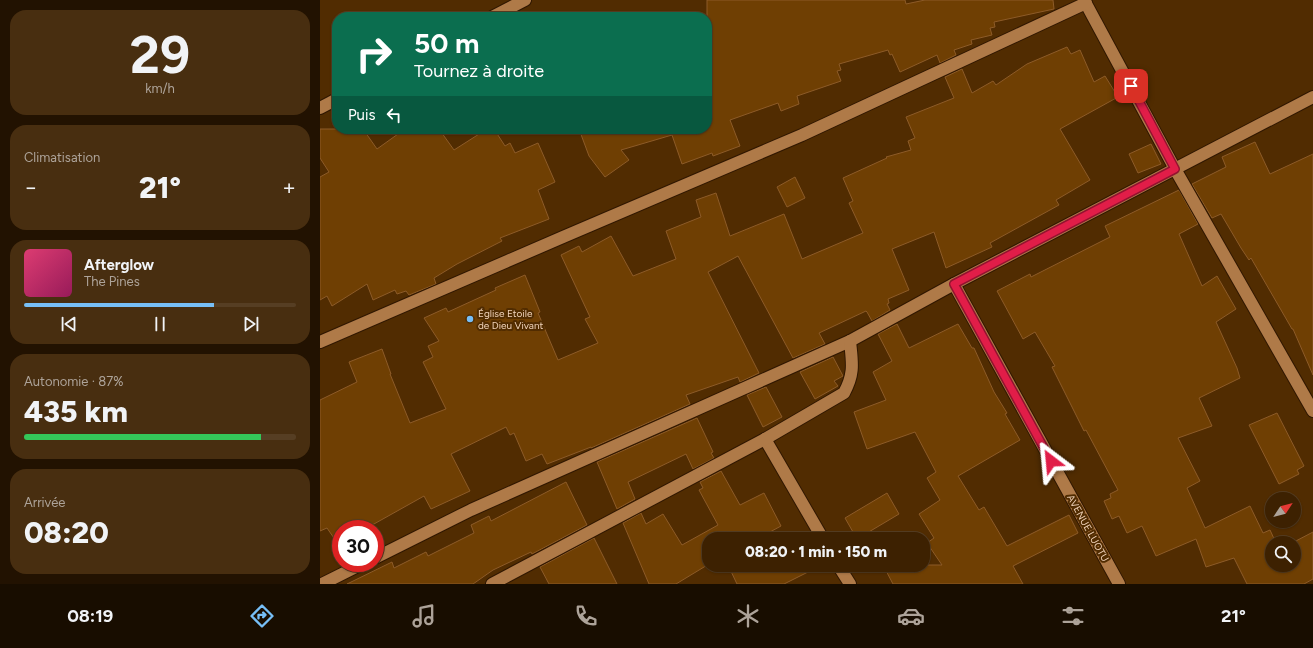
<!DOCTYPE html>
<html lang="fr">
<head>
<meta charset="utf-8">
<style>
  body { margin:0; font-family:Figtree,sans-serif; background:#482e10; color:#f1f3f6; height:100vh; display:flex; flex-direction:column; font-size:15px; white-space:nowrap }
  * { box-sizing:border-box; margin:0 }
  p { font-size:13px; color:#ada399 }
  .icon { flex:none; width:22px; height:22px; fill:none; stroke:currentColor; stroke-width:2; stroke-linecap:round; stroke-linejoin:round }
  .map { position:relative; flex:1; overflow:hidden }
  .side { display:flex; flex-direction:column; gap:10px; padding:10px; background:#221201; width:320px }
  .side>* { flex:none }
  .banner { position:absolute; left:12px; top:12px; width:380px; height:122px; border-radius:16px; box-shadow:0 1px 3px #0004,0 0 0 1px #563e23; background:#0b6e4f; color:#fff; overflow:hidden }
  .needle { width:26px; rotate:54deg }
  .fabs { position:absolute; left:945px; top:492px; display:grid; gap:8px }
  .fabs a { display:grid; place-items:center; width:36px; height:36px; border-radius:50%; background:#3d2101; box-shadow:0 1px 3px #0004,0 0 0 1px #563e23; font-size:20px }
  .speed { position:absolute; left:12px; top:520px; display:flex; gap:8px; font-size:20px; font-weight:700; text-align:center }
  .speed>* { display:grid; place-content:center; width:52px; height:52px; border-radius:50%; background:#3d2101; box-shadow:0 1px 3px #0004,0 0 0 1px #563e23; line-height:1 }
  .speed .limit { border:6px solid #d22; background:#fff; color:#111 }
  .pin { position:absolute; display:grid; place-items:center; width:34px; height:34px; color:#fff; margin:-17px; border-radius:8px; box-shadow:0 2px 6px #0006 }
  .me { position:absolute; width:44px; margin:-22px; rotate:331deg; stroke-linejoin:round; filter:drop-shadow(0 0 3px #0008) }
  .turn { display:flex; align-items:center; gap:14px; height:84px; padding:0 16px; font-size:18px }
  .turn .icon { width:52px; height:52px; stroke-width:2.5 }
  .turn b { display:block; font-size:28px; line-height:34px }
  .then { display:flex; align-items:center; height:38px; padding:0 16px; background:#0003; gap:8px; font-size:15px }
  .big { font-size:30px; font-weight:800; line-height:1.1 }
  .side .card { flex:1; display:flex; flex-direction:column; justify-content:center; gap:6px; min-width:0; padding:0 14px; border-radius:16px; background:#482e10 }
  .side .dial { align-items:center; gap:0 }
  .dial b { font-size:52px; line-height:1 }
  .song { display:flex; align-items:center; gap:12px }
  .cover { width:48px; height:48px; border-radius:6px; background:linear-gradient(135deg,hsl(340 70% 55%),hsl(330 70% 35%)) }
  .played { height:4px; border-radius:2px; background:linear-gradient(90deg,#77bff7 70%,#563e23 70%) }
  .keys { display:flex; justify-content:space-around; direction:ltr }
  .heat { display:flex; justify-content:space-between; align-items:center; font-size:22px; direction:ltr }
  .charge { height:6px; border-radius:3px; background:linear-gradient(90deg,#34c759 87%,#563e23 0) }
  .trip { position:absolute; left:382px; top:532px; width:228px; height:40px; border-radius:16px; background:#3d2101; box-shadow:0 1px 3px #0004,0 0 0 1px #563e23; font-weight:800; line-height:40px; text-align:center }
  .tabs { display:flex; height:64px; justify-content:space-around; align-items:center; background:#180d00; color:#ada399 }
  .tabs .icon { width:28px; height:28px }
  .tabs .selected { color:#77bff7 }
  .tabs b { font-size:18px; color:#f1f3f6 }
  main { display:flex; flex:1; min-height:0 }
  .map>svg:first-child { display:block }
</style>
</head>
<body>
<main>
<section class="side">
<div class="card dial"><b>29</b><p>km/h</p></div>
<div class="card"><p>Climatisation</p>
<div class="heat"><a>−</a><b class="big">21°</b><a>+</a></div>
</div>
<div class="card">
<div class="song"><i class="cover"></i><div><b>Afterglow</b><p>The Pines</p></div></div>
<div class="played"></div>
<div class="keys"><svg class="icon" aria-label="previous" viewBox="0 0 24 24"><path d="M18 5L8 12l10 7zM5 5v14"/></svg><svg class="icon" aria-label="pause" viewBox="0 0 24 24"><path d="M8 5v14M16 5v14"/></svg><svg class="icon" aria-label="next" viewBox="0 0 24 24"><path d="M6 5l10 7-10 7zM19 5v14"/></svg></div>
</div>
<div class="card"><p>Autonomie · 87%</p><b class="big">435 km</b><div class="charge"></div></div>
<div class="card"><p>Arrivée</p><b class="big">08:20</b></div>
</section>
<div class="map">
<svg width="993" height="584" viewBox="0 0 993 584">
  <rect width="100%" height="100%" fill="#512c01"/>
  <g fill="#6f3f03" stroke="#8d5b28">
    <polygon points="387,0 585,0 586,4 605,0 733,0 734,9 674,22 675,27 670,28 672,35 651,40 652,44 634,50 636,55 620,63 617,55 580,72 572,54 570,55 568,50 519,64 521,70 517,71 521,81 477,96 479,104 461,111 458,103 410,120 420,146 393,156 392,153 362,164 352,135 301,150 309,160 285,177 269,156 259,129 387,129"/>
    <polygon points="747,47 751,54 760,50 774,82 785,76 798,97 740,129 770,180 736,200 739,205 670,243 672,247 626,268 614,232 572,249 589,290 568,299 569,303 567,304 570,310 552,321 547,312 546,311 499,333 505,344 473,358 418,256 388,272 439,373 420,382 418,377 366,395 370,404 271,448 271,447 227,464 222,454 206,461 194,433 190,435 186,427 131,454 150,491 111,509 104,496 45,529 21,529 21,542 18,544 7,528 0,531 0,400 37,382 29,362 62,349 71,374 70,374 90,423 126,409 103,362 113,357 108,346 119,341 104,318 126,308 128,312 176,290 175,288 205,275 220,312 218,313 238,360 278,343 265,319 270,317 241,255 259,246 262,252 291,236 313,276 356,259 346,231 381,217 376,200 396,193 410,236 464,214 482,259 543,233 529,203 533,201 523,178 567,158 566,157 591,150 588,141 595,138 586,117 634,98 625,77 642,69 652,93 673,81 676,85 707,64"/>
    <polygon points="0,129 43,129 57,149 85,129 119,129 134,150 167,129 174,129 185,146 190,143 195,153 218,143 235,182 218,190 229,219 180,238 182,241 137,264 114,278 116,284 89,295 86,291 77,294 75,290 53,300 47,284 12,306 7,296 0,300 0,177 9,172 0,158"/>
    <polygon points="935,142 950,174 993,154 993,375 973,329 972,329 931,258 929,260 921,248 901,214 892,218 872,184 906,167 902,157"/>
    <polygon points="831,144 841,164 818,173 809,154"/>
    <polygon points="475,177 485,198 467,207 457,187"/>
    <polygon points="859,190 878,224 859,234 882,286 897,276 916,309 896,322 917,368 920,378 879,398 892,426 858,438 880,481 867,488 885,528 930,506 943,533 950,530 956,543 952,543 952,565 974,565 974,543 972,543 993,532 993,579 984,584 927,584 914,558 886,567 876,539 836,556 822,526 807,533 799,516 792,519 784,501 791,498 790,494 798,490 766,430 764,431 732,367 735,366 715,332 703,339 677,291 710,274 711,277 790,237 785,226"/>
    <polygon points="577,324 589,348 638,324 652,348 654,348 674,392 687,413 685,414 700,440 638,476 659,510 664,507 687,546 749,515 758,533 693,566 703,584 573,584 563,565 622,565 607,543 614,538 599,514 620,500 607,478 616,472 595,432 547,449 534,412 566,400 553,372 572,361 558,334"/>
    <polygon points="513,357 523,376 514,381 518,386 495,399 480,372"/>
    <polygon points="446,387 462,417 443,427 427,395"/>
    <polygon points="957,413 984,466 977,470 979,474 959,484 929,425"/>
    <polygon points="377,418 393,452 391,453 394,458 373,469 366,454 308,482 315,499 297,509 277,462"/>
    <polygon points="401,471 420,505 444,493 461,526 437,539 389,539 389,564 356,584 329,584 303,523 321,513 326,524 343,514 362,545 398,525 379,490 383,488 380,482"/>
    <polygon points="246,482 267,525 212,554 211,552 173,570 153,584 27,584 72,562 74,568 106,552 108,556 154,533 151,525 169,516 171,521"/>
    <polygon points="567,493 579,514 537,539 525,518"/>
    <polygon points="274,538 297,584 229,584 220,567"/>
    <polygon points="408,565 502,565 464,584 417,584"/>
  </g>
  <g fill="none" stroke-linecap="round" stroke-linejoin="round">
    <g stroke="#301700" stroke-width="14">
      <g id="street">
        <polyline points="764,0 855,169 993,411"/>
        <polyline points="172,17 205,0"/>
        <polyline points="0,108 17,99"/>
        <polyline points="634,284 799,584"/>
        <polyline points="0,342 243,237 482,135 766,3"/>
        <polyline points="445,439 503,539"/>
        <polyline points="55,558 151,510 530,341 634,284 993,97"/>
        <polyline points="518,565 530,584"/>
        <polyline points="2,584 44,563"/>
        <path d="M172,584l273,-145 79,-46c11,-20 8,-31 6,-52"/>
      </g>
    </g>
    <use href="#street" stroke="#af7a48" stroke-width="12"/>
  </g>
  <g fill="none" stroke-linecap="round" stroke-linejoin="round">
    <g stroke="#92132f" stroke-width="10">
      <polyline id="route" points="731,461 634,284 855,169 811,86"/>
    </g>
    <use href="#route" stroke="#e11d48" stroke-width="7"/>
  </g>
  <circle fill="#77bff7" stroke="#512c01" stroke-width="1.5" cx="150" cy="319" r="4"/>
  <g text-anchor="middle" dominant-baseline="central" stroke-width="4" stroke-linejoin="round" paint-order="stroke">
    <g font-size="10" fill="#f0d3ba" stroke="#512c01" text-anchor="start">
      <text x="158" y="313">Église Etoile<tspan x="158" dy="12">de Dieu Vivant</tspan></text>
    </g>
    <g font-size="10" fill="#f0d3ba" stroke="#512c01">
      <text transform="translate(768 528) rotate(61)">AVENUE LUOTU</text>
    </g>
  </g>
</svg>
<div class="fabs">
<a><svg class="needle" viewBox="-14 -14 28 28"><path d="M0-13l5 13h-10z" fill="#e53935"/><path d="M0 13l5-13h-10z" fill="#ada399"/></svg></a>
<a><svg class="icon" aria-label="search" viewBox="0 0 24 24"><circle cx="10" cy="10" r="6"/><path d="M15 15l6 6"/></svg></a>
</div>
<div class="speed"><div class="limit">30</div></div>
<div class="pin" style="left:811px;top:86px;background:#d93025"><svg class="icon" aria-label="arrive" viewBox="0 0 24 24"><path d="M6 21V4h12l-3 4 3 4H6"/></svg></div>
<svg class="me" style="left:731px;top:461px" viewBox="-20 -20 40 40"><path d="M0-17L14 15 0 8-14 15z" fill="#e11d48" stroke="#fff" stroke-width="4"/></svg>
<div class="trip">08:20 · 1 min · 150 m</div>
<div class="banner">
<div class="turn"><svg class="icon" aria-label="right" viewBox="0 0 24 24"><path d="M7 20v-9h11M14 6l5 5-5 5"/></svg><div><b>50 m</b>Tournez à droite</div></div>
<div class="then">Puis<svg class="icon" aria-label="left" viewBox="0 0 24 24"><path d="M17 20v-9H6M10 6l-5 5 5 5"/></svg></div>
</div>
</div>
</main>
<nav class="tabs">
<b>08:19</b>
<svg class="icon selected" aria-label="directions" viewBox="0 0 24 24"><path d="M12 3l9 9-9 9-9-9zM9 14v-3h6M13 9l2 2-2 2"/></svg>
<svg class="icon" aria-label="music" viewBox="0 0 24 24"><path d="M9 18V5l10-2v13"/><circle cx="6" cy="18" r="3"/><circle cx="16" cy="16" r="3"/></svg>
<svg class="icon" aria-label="phone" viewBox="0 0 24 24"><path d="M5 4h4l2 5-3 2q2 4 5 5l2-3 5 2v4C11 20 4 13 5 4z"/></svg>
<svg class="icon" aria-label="climate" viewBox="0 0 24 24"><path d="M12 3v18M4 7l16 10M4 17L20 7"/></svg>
<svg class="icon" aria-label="car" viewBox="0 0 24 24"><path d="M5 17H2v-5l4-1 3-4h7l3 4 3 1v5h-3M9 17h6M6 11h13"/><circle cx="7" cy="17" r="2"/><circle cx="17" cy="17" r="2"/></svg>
<svg class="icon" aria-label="filters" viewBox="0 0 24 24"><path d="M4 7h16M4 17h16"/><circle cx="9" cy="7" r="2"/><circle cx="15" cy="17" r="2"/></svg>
<b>21°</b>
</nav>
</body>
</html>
